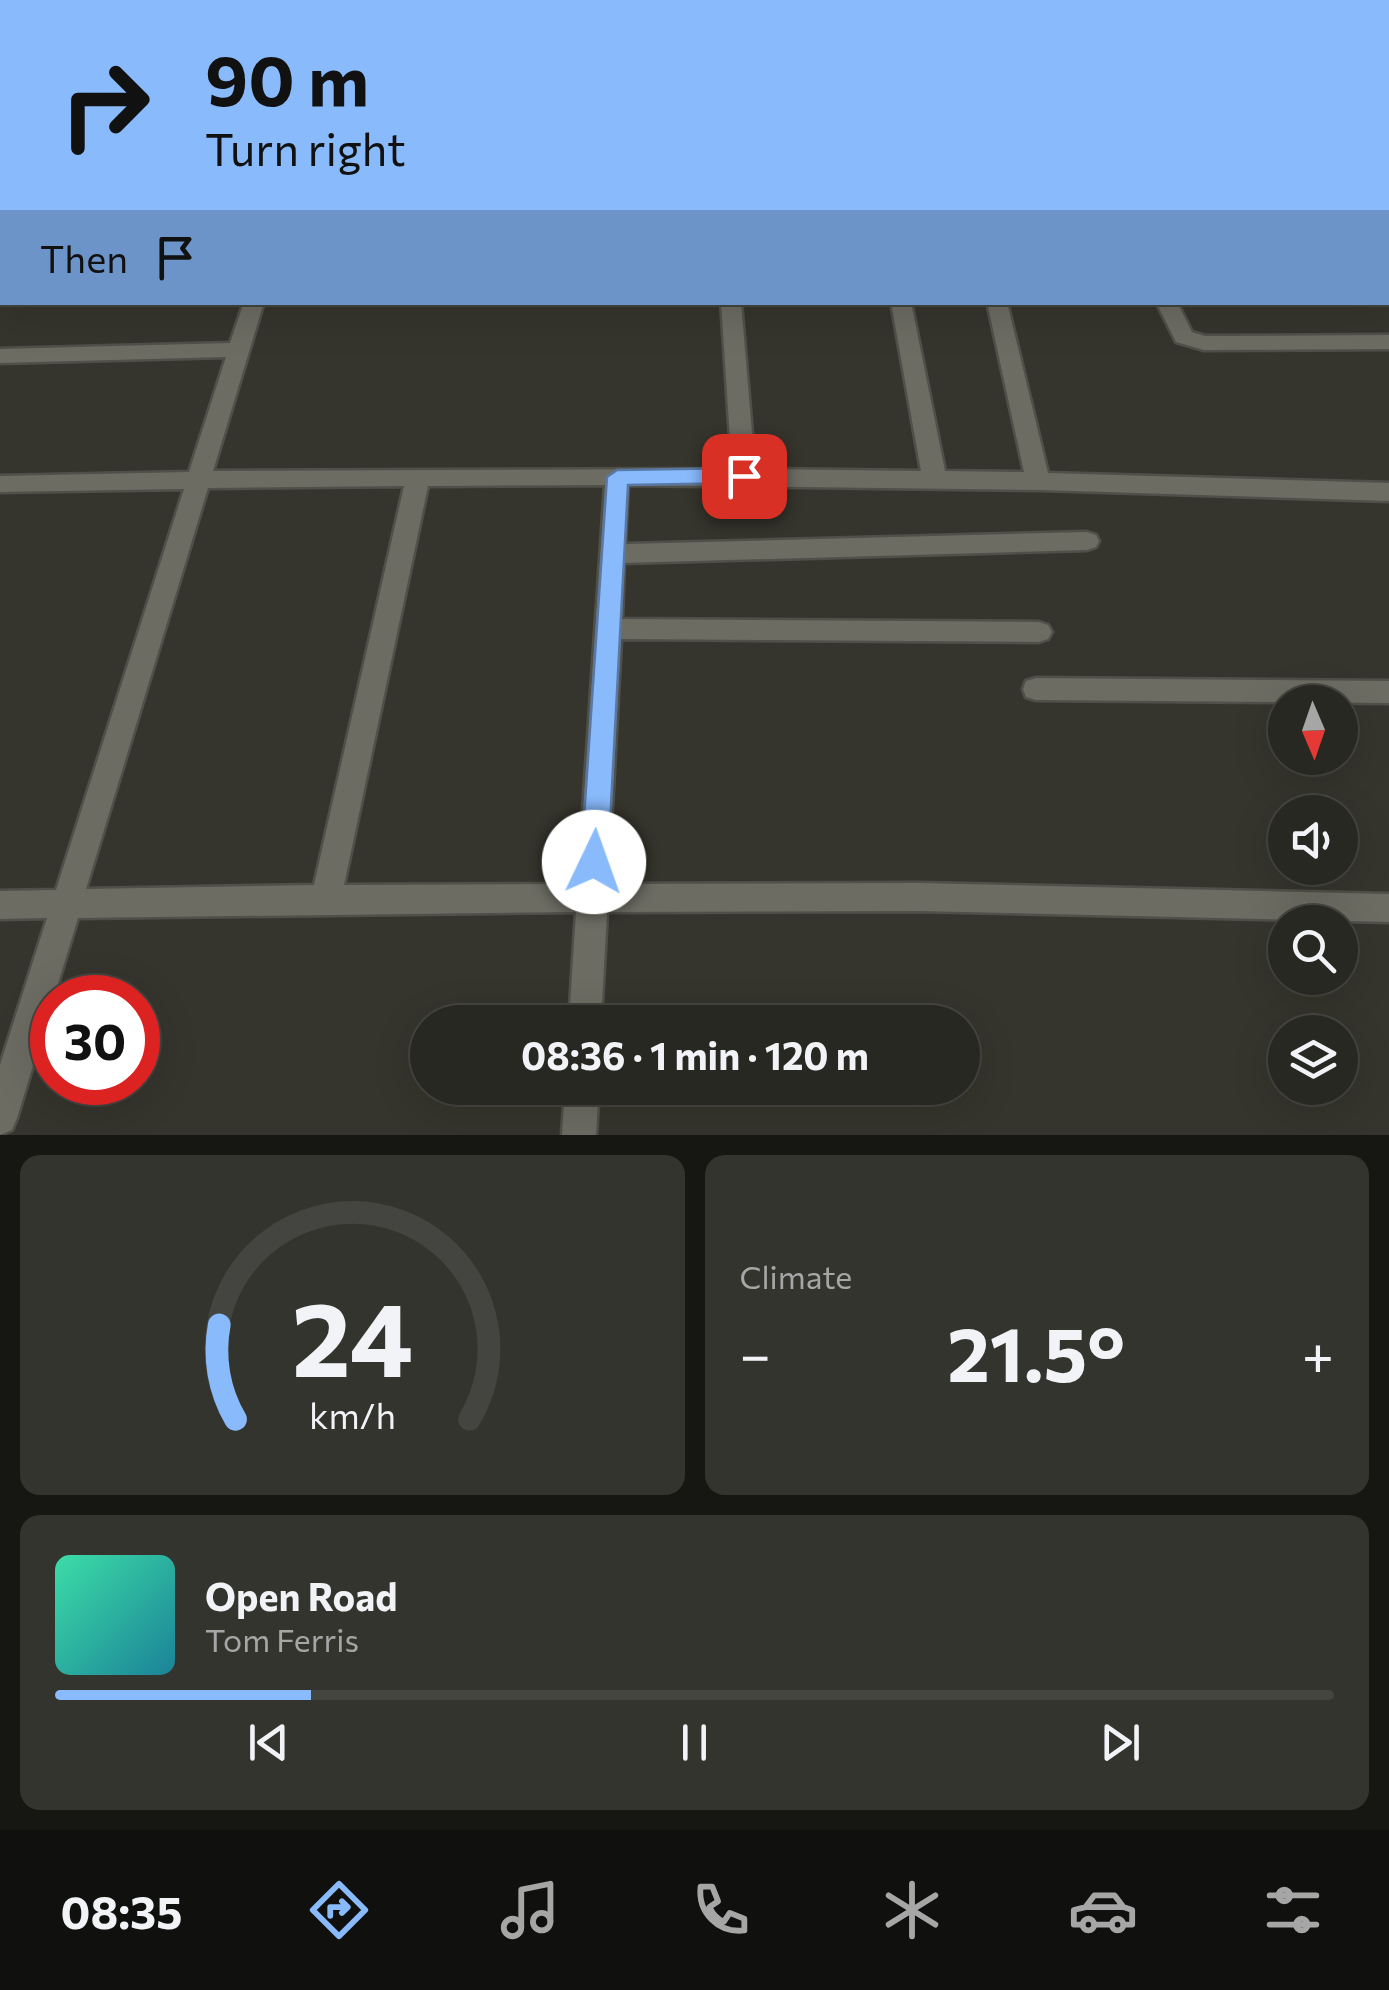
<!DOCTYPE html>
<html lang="en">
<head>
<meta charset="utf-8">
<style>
  body { margin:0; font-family:Commissioner,sans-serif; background:#34342f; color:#f1f3f6; height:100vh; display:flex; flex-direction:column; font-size:38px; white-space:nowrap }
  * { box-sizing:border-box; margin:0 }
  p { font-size:32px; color:#a5a6a5 }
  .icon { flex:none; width:55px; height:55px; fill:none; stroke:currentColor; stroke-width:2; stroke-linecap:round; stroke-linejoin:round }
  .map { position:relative; height:1135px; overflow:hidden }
  .panel { display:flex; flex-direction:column; gap:20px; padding:20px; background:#161613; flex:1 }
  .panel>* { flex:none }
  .hud { position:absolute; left:0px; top:0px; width:1390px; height:305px; box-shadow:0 10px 40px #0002,0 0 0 2px #444440; background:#89bafc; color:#111; overflow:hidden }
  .needle { width:65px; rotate:178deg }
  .buttons { position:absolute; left:1268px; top:685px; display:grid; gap:20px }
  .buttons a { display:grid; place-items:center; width:90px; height:90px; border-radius:50%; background:#282822; box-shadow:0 10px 40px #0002,0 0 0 2px #444440; font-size:50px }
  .speed { position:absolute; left:30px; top:975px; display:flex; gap:20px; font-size:50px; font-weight:700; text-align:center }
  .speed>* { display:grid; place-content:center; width:130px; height:130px; border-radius:50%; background:#282822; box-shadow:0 10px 40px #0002,0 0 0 2px #444440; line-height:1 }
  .speed .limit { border:15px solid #d22; background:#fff; color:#111 }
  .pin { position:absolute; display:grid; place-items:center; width:85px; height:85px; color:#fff; margin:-42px; border-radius:20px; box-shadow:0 5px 15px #0006 }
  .me { position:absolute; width:110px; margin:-55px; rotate:3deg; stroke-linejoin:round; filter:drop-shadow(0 0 8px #0008) }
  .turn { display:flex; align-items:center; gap:35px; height:210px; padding:0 40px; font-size:45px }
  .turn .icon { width:130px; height:130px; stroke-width:2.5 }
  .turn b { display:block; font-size:70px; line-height:85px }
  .then { display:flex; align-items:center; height:95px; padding:0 40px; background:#0003; gap:20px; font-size:38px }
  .big { font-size:75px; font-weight:700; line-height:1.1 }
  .panel .card { flex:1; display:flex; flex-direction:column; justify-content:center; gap:15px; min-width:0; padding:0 35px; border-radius:20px; background:#34342f }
  .panel .dial { align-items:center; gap:0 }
  .dial svg { height:260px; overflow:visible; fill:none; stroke:#444440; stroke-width:7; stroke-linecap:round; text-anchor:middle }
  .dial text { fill:#f1f3f6; stroke:none }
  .song { display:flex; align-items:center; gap:30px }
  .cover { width:120px; height:120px; border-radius:15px; background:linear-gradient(135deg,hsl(160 70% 55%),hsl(190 70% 35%)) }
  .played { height:10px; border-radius:5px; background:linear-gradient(90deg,#89bafc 20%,#444440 20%) }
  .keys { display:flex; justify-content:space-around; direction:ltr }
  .heat { display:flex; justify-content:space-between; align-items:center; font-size:55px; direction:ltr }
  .panel .tiles { flex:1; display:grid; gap:20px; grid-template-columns:1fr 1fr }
  .card:last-child { grid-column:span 2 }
  .trip { position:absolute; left:410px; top:1005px; width:570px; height:100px; border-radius:50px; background:#282822; box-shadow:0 10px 40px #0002,0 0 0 2px #444440; font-weight:700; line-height:100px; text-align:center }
  .tabs { display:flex; height:160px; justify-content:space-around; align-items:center; background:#10100e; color:#a5a6a5 }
  .tabs .icon { width:70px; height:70px }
  .tabs .active { color:#89bafc }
  .tabs b { font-size:45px; color:#f1f3f6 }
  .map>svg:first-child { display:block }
</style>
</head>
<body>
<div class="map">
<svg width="1389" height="1135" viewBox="0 0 1389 1135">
  <rect width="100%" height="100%" fill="#35352d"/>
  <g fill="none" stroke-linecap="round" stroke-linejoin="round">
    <g stroke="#50504a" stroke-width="5">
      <g id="minor">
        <rect x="343" y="0" width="16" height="2"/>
        <rect x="448" y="0" width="16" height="2"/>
        <rect x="655" y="0" width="16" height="2"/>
        <rect x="833" y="0" width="16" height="2"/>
        <polygon points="914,0 930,0 931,2 915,2"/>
        <polygon points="1044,0 1060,0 1061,2 1045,2"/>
        <polygon points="1143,0 1159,0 1160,2 1144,2"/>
        <polygon points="1234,0 1250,0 1251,2 1235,2"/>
        <rect x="1388" y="36" width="1" height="10"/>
        <rect x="0" y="47" width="2" height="10"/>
        <rect x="1388" y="108" width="1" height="10"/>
        <rect x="1388" y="192" width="1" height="12"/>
        <rect x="0" y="218" width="2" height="12"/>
        <rect x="1388" y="260" width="1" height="14"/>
        <path d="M244,302h20l-51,169 519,-2 -11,-167h20l14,167 166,2 -30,-169h20l34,169 79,1 -37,-170h20l41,171 341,10v18l-347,-11 -414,-5 -3,59 462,-12 9,3 3,6 -3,6 -9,3 -463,13 -2,56 417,3 9,3 4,7 -4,7 -9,3 -418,-3 -13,245 311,-1 470,11v28l-470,-11 -312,1 -6,110h-32l7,-110 -498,6 -61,200 -5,12 -12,5v-70l47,-147 -47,1v-28l56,-1 128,-401 -184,3v-16l189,-4 37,-115 -226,6v-14l230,-6zM605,485l-27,399 -234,1 84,-399zM404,486l-90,399 -228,4 122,-401z"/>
        <polygon points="1156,302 1177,302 1192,332 1205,336 1389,335 1389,349 1204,350 1176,342"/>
        <polygon points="1036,678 1389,681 1389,703 1036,700 1026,697 1023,689 1026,681"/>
        <polygon points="565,1088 599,1088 596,1135 562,1135"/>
      </g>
    </g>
    <use href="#minor" fill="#6c6c63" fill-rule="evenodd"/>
  </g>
  <polygon fill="#89bafc" stroke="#5979a4" stroke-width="2.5" points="744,468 755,476 744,483 628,485 608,862 604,870 594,874 585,870 581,862 607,477 617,470"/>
</svg>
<div class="buttons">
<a><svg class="needle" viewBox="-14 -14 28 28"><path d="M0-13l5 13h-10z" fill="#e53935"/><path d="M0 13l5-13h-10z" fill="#a5a6a5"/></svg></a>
<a><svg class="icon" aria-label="sound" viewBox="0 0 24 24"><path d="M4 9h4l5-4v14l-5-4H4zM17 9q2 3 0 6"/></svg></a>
<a><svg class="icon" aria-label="search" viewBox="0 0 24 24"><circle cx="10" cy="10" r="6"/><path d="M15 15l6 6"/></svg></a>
<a><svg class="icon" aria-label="layers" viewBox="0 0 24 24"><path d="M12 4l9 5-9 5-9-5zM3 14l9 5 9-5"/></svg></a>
</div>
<div class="speed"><div class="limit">30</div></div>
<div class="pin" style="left:744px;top:476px;background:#d93025"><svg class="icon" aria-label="arrive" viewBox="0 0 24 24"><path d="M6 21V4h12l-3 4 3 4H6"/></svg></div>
<svg class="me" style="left:594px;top:862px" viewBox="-20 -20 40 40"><circle r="19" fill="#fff"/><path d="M0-13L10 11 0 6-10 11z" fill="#89bafc"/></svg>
<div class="trip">08:36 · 1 min · 120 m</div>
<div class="hud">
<div class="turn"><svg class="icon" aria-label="right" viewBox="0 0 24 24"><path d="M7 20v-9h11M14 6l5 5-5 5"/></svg><div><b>90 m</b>Turn right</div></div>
<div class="then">Then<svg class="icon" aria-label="arrive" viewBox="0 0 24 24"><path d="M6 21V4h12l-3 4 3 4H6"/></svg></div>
</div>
</div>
<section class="panel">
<div class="tiles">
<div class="card dial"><svg viewBox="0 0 100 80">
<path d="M14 69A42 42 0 1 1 86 69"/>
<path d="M14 69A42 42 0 0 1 9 40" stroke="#89bafc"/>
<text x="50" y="56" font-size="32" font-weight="700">24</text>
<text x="50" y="72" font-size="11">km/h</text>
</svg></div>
<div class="card"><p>Climate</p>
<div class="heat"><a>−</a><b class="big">21.5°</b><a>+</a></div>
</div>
<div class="card">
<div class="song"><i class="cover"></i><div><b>Open Road</b><p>Tom Ferris</p></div></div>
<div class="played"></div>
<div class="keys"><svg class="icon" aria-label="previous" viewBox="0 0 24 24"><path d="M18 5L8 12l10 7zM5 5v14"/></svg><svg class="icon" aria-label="pause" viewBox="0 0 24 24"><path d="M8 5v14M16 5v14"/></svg><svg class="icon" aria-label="next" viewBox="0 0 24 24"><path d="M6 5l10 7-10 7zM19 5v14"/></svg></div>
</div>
</div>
</section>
<nav class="tabs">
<b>08:35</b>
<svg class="icon active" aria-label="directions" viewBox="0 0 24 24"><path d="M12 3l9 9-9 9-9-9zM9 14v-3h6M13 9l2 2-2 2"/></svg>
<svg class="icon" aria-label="music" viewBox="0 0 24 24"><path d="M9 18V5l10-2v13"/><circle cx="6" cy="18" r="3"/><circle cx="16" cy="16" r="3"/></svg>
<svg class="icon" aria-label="phone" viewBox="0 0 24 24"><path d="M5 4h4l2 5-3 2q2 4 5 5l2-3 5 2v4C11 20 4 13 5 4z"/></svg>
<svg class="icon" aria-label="climate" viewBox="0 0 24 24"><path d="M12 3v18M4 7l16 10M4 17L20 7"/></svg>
<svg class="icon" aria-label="car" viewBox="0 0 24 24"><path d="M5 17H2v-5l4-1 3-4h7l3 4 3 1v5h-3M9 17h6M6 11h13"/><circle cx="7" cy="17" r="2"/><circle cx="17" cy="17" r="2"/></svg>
<svg class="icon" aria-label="filters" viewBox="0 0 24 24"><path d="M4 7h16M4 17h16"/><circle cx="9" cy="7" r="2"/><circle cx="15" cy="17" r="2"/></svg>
</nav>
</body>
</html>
